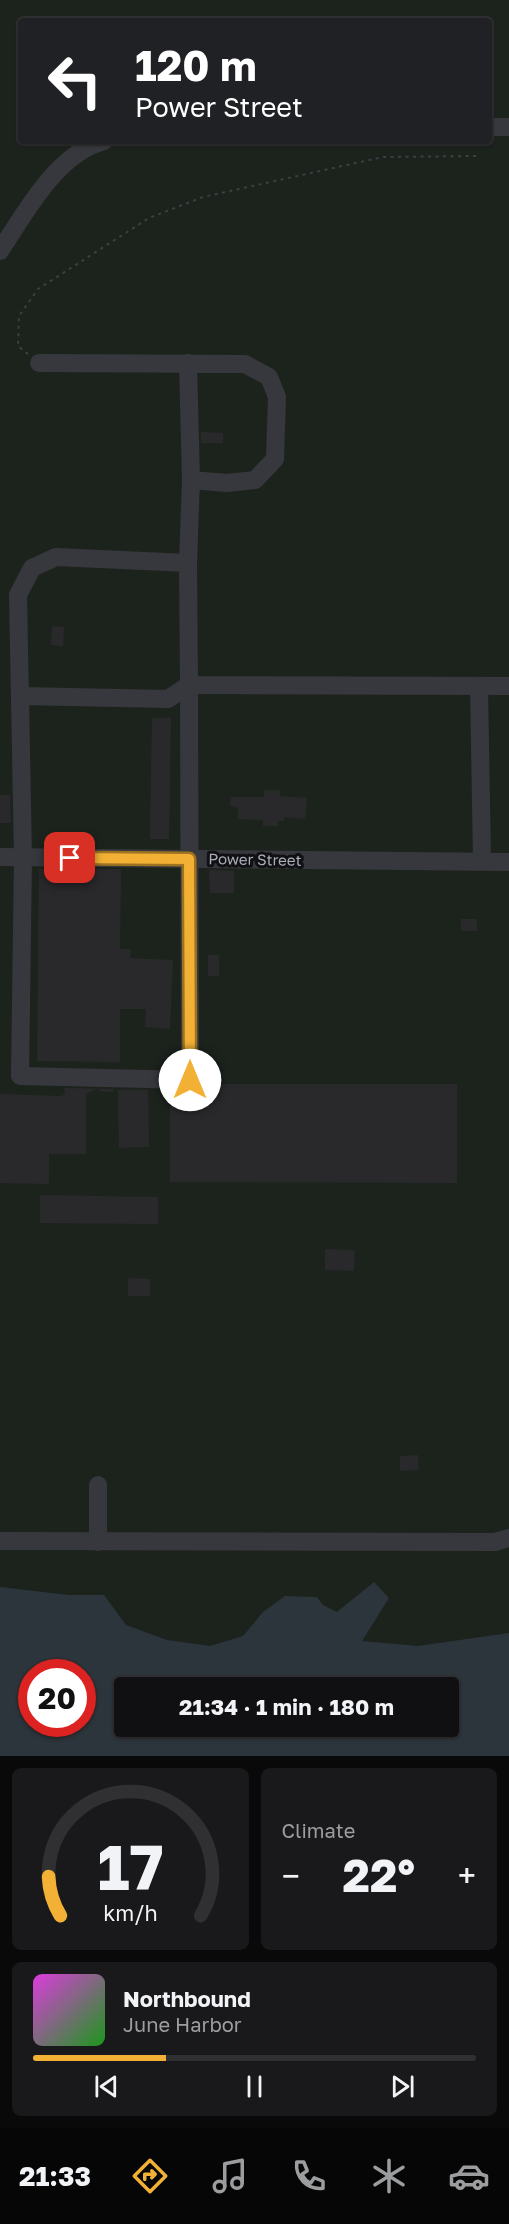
<!DOCTYPE html>
<html lang="en">
<head>
<meta charset="utf-8">
<style>
  body { margin:0; font-family:"Golos Text",sans-serif; background:#19191b; color:#f1f3f6; height:100vh; display:flex; flex-direction:column; font-size:22px; white-space:nowrap }
  * { box-sizing:border-box; margin:0 }
  p { font-size:20px; color:#9c9d9f }
  .icon { flex:none; width:33px; height:33px; fill:none; stroke:currentColor; stroke-width:2; stroke-linecap:round; stroke-linejoin:round }
  .map { position:relative; height:1756px; overflow:hidden }
  .details { display:flex; flex-direction:column; gap:12px; padding:12px; background:#09090a; flex:1 }
  .details>* { flex:none }
  .hud { position:absolute; left:18px; top:18px; width:474px; height:126px; border-radius:6px; box-shadow:0 2px 4px #0004,0 0 0 2px #303032; background:#202124; color:#fff; overflow:hidden }
  .speed { position:absolute; left:18px; top:1659px; display:flex; gap:12px; font-size:30px; font-weight:700; text-align:center }
  .speed>* { display:grid; place-content:center; width:78px; height:78px; border-radius:50%; background:#101012; box-shadow:0 2px 4px #0004,0 0 0 2px #303032; line-height:1 }
  .speed .limit { border:9px solid #d22; background:#fff; color:#111 }
  .pin { position:absolute; display:grid; place-items:center; width:51px; height:51px; color:#fff; margin:-26px; border-radius:12px; box-shadow:0 3px 9px #0006 }
  .me { position:absolute; width:66px; margin:-33px; rotate:0deg; stroke-linejoin:round; filter:drop-shadow(0 0 4px #0008) }
  .turn { display:flex; align-items:center; gap:21px; height:126px; padding:0 18px; font-size:27px }
  .turn .icon { width:78px; height:78px; stroke-width:2.5 }
  .turn b { display:block; font-size:42px; line-height:51px }
  .big { font-size:45px; font-weight:700; line-height:1.1 }
  .details .widget { flex:1; display:flex; flex-direction:column; justify-content:center; gap:9px; min-width:0; padding:0 21px; border-radius:9px; background:#19191b }
  .details .dial { align-items:center; gap:0 }
  .dial svg { height:156px; overflow:visible; fill:none; stroke:#303032; stroke-width:7; stroke-linecap:round; text-anchor:middle }
  .dial text { fill:#f1f3f6; stroke:none }
  .song { display:flex; align-items:center; gap:18px }
  .cover { width:72px; height:72px; border-radius:9px; background:linear-gradient(135deg,hsl(300 70% 55%),hsl(120 70% 35%)) }
  .played { height:6px; border-radius:3px; background:linear-gradient(90deg,#f2b134 30%,#303032 30%) }
  .keys { display:flex; justify-content:space-around; direction:ltr }
  .heat { display:flex; justify-content:space-between; align-items:center; font-size:33px; direction:ltr }
  .details .tiles { flex:1; display:grid; gap:12px; grid-template-columns:1fr 1fr }
  .widget:last-child { grid-column:span 2 }
  .trip { position:absolute; left:114px; top:1677px; width:345px; height:60px; border-radius:6px; background:#101012; box-shadow:0 2px 4px #0004,0 0 0 2px #303032; font-weight:700; line-height:60px; text-align:center }
  .tab-bar { display:flex; height:96px; justify-content:space-around; align-items:center; background:#060607; color:#9c9d9f }
  .tab-bar .icon { width:42px; height:42px }
  .tab-bar .current { color:#f2b134 }
  .tab-bar b { font-size:27px; color:#f1f3f6 }
  .map>svg:first-child { display:block }
</style>
</head>
<body>
<div class="map">
<svg width="509" height="1756" viewBox="0 0 509 1756">
  <rect width="100%" height="100%" fill="#161618"/>
  <path fill="#1c231d" fill-rule="evenodd" d="M0,0h509v1756h-509zM21,21h468v120h-468zM32,1672h50v52h-50zM124,1688h324v38h-324z"/>
  <path fill="#2c353c" fill-rule="evenodd" d="M374,1582l15,16 -27,43 56,5 91,-13v123h-509v-169l69,8h35l22,30 41,15 43,6 33,-10 20,-24 22,-16 32,1 6,8 14,7zM32,1672h50v52h-50zM124,1688h324v38h-324z"/>
  <g fill="#29292c">
    <polygon points="201,432 223,433 223,443 201,443"/>
    <polygon points="52,626 64,627 63,646 51,645"/>
    <polygon points="152,718 171,718 169,839 150,839"/>
    <polygon points="264,790 280,790 280,796 307,798 305,819 284,817 284,821 278,821 278,826 263,826 263,820 238,819 238,807 230,806 231,797 264,797"/>
    <polygon points="0,795 10,795 11,823 0,823"/>
    <polygon points="39,869 121,869 120,949 131,949 130,958 173,960 170,1029 145,1027 146,1009 120,1009 120,1062 37,1061"/>
    <polygon points="209,870 234,871 234,893 210,893"/>
    <rect x="461" y="919" width="16" height="12"/>
    <rect x="208" y="955" width="11" height="21"/>
    <polygon points="200,1084 457,1084 457,1183 170,1182 170,1091 190,1091"/>
    <polygon points="64,1088 113,1089 114,1091 104,1092 97,1089 86,1094 86,1154 49,1154 49,1184 0,1183 0,1094 61,1096 65,1094"/>
    <polygon points="118,1090 148,1090 149,1147 119,1148"/>
    <polygon points="40,1195 158,1197 158,1224 40,1223"/>
    <polygon points="325,1249 355,1250 354,1271 325,1270"/>
    <polygon points="128,1278 150,1279 150,1296 128,1296"/>
    <polygon points="418,1455 419,1470 400,1471 400,1456"/>
  </g>
  <g fill="none" stroke-linecap="round" stroke-linejoin="round">
    <polyline stroke="#3d3f44" stroke-width="2" stroke-dasharray="3 4.5" stroke-linecap="butt" points="28,354 18,346 19,316 38,289 149,218 203,197 383,157 477,156"/>
    <g stroke="#37383d" stroke-width="18">
      <polyline points="489,127 509,127"/>
      <path d="M0,251c25,-38 57,-98 104,-110"/>
      <polyline points="39,363 245,364 269,377 277,397 275,459 255,480 227,483 191,480 188,363"/>
      <polyline points="191,480 188,563 189,685 509,686"/>
      <polyline points="479,686 482,861"/>
      <polyline points="20,696 168,699 189,685 190,1080 20,1076 23,857 18,595 32,568 56,557 188,563"/>
      <polyline points="0,857 509,862"/>
      <polyline points="98,1485 98,1542"/>
      <polyline points="0,1541 495,1542 509,1538"/>
    </g>
  </g>
  <g fill="none" stroke-linecap="round" stroke-linejoin="round">
    <g stroke="#9d7322" stroke-width="15">
      <polyline id="route" points="70,858 189,859 190,1080"/>
    </g>
    <use href="#route" stroke="#f2b134" stroke-width="10"/>
  </g>
  <g text-anchor="middle" dominant-baseline="central" stroke-width="6" stroke-linejoin="round" paint-order="stroke">
    <g font-size="15" fill="#a8adb8" stroke="#111113">
      <text transform="translate(255 859) rotate(1)">Power Street</text>
    </g>
  </g>
</svg>
<div class="speed"><div class="limit">20</div></div>
<div class="pin" style="left:70px;top:858px;background:#d93025"><svg class="icon" aria-label="arrive" viewBox="0 0 24 24"><path d="M6 21V4h12l-3 4 3 4H6"/></svg></div>
<svg class="me" style="left:190px;top:1080px" viewBox="-20 -20 40 40"><circle r="19" fill="#fff"/><path d="M0-13L10 11 0 6-10 11z" fill="#f2b134"/></svg>
<div class="trip">21:34 · 1 min · 180 m</div>
<div class="hud">
<div class="turn"><svg class="icon" aria-label="left" viewBox="0 0 24 24"><path d="M17 20v-9H6M10 6l-5 5 5 5"/></svg><div><b>120 m</b>Power Street</div></div>
</div>
</div>
<section class="details">
<div class="tiles">
<div class="widget dial"><svg viewBox="0 0 100 80">
<path d="M14 69A42 42 0 1 1 86 69"/>
<path d="M14 69A42 42 0 0 1 8 49" stroke="#f2b134"/>
<text x="50" y="56" font-size="32" font-weight="700">17</text>
<text x="50" y="72" font-size="11">km/h</text>
</svg></div>
<div class="widget"><p>Climate</p>
<div class="heat"><a>−</a><b class="big">22°</b><a>+</a></div>
</div>
<div class="widget">
<div class="song"><i class="cover"></i><div><b>Northbound</b><p>June Harbor</p></div></div>
<div class="played"></div>
<div class="keys"><svg class="icon" aria-label="previous" viewBox="0 0 24 24"><path d="M18 5L8 12l10 7zM5 5v14"/></svg><svg class="icon" aria-label="pause" viewBox="0 0 24 24"><path d="M8 5v14M16 5v14"/></svg><svg class="icon" aria-label="next" viewBox="0 0 24 24"><path d="M6 5l10 7-10 7zM19 5v14"/></svg></div>
</div>
</div>
</section>
<nav class="tab-bar">
<b>21:33</b>
<svg class="icon current" aria-label="directions" viewBox="0 0 24 24"><path d="M12 3l9 9-9 9-9-9zM9 14v-3h6M13 9l2 2-2 2"/></svg>
<svg class="icon" aria-label="music" viewBox="0 0 24 24"><path d="M9 18V5l10-2v13"/><circle cx="6" cy="18" r="3"/><circle cx="16" cy="16" r="3"/></svg>
<svg class="icon" aria-label="phone" viewBox="0 0 24 24"><path d="M5 4h4l2 5-3 2q2 4 5 5l2-3 5 2v4C11 20 4 13 5 4z"/></svg>
<svg class="icon" aria-label="climate" viewBox="0 0 24 24"><path d="M12 3v18M4 7l16 10M4 17L20 7"/></svg>
<svg class="icon" aria-label="car" viewBox="0 0 24 24"><path d="M5 17H2v-5l4-1 3-4h7l3 4 3 1v5h-3M9 17h6M6 11h13"/><circle cx="7" cy="17" r="2"/><circle cx="17" cy="17" r="2"/></svg>
</nav>
</body>
</html>
